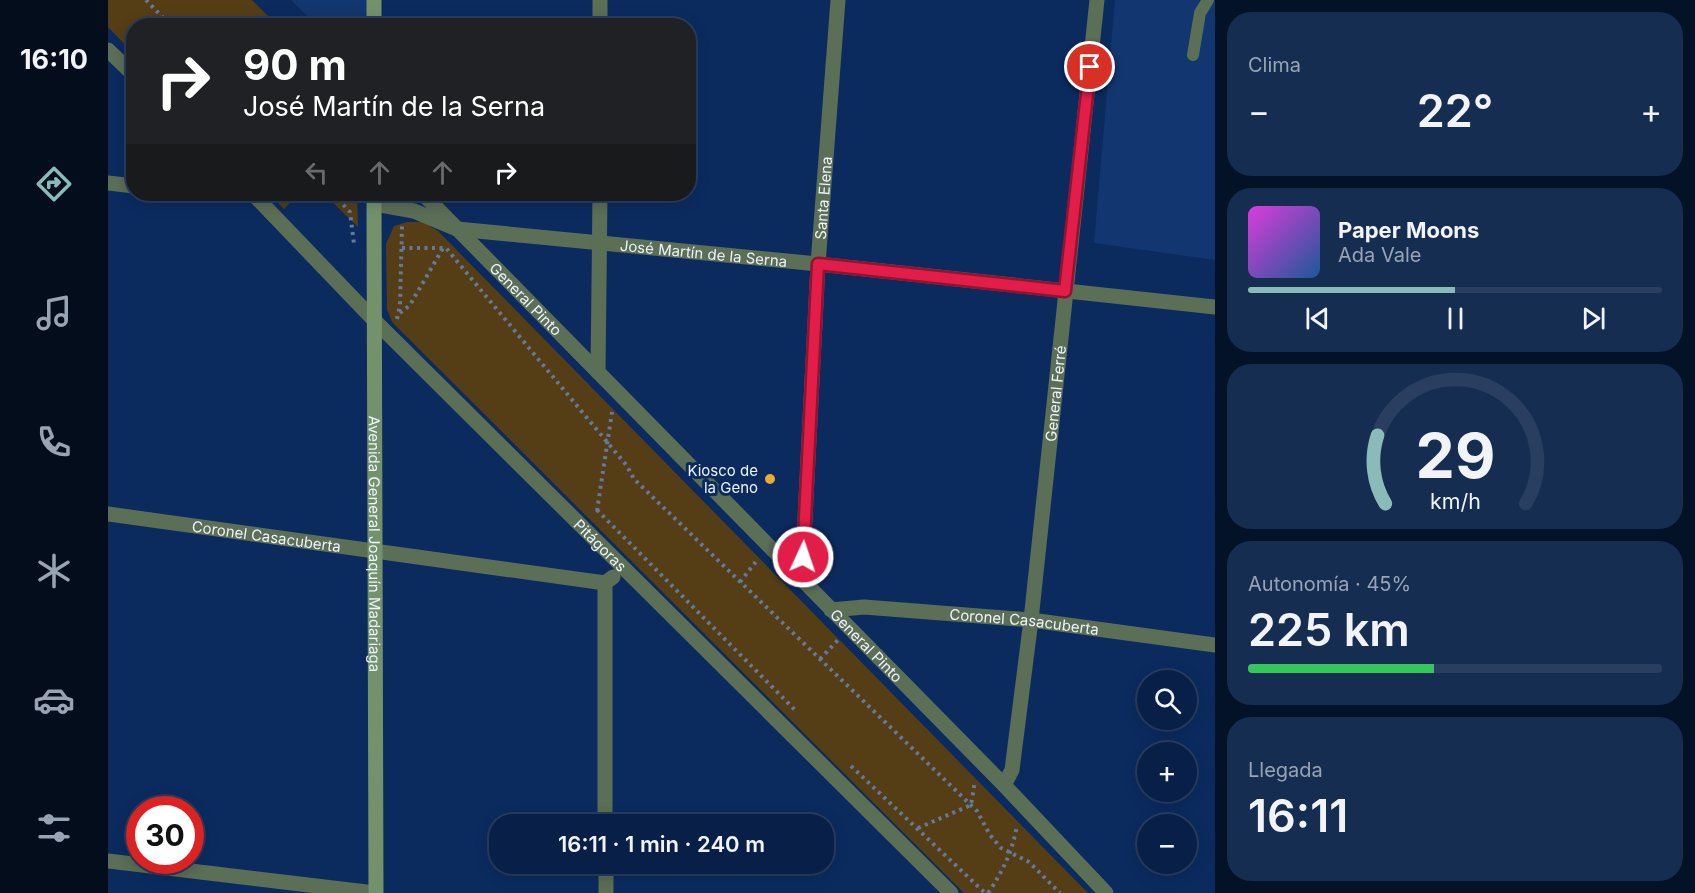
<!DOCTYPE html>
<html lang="es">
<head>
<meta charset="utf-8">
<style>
  body { margin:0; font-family:Inter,sans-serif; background:#162d52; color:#f1f3f6; height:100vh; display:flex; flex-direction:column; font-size:22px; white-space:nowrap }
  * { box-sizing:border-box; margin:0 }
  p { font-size:20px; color:#98a3b4 }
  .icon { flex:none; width:33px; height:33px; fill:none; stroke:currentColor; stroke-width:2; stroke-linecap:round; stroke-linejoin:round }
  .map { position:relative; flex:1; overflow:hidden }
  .panel { display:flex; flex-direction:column; gap:12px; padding:12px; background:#041227; width:480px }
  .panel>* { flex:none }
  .hud { position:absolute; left:18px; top:18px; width:570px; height:183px; border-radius:24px; box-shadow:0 3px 15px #0003,0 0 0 2px #293e60; background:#202124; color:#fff; overflow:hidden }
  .buttons { position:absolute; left:1029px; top:670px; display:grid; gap:12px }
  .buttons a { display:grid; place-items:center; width:60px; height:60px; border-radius:50%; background:#082047; box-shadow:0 3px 15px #0003,0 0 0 2px #293e60; font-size:30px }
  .speed { position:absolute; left:18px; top:796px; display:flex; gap:12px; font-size:30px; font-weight:700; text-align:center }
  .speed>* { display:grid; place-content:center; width:78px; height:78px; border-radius:50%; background:#082047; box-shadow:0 3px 15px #0003,0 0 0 2px #293e60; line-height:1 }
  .speed .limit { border:9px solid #d22; background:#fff; color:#111 }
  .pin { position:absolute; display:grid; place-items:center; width:51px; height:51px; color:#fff; margin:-26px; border:3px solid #fff; border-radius:50%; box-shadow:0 2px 6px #0007 }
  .me { position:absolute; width:66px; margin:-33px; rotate:3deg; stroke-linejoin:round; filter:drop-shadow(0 0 4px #0008) }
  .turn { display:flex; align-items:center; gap:21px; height:126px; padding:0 18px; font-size:27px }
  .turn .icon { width:78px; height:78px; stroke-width:2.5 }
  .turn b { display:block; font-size:42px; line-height:51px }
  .lanes { display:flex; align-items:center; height:57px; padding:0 18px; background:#0003; justify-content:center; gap:30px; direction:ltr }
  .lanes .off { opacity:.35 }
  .big { font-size:45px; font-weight:600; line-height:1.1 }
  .panel .tile { flex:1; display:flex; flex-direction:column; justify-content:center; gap:9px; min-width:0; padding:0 21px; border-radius:24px; background:#162d52 }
  .panel .dial { align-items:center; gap:0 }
  .dial svg { height:156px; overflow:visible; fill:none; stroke:#293e60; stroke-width:7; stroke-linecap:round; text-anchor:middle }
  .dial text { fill:#f1f3f6; stroke:none }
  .song { display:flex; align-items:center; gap:18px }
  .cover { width:72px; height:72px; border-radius:9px; background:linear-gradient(135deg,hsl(300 70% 55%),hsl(210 70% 35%)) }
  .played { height:6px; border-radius:3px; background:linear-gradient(90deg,#8bbbb9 50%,#293e60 50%) }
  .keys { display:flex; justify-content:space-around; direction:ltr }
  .heat { display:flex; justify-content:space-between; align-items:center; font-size:33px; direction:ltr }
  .charge { height:9px; border-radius:4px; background:linear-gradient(90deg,#34c759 45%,#293e60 0) }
  .trip { position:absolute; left:381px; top:814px; width:345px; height:60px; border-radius:24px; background:#082047; box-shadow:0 3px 15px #0003,0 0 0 2px #293e60; font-weight:600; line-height:60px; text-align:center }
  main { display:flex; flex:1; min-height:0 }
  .tabs { display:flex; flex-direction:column; width:108px; justify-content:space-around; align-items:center; background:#030d1c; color:#98a3b4 }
  .tabs .icon { width:42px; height:42px }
  .tabs .current { color:#8bbbb9 }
  .tabs b { font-size:27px; color:#f1f3f6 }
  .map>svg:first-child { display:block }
</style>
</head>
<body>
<main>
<nav class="tabs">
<b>16:10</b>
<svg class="icon current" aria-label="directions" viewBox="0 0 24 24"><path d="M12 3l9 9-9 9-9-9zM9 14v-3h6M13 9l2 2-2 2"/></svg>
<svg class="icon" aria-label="music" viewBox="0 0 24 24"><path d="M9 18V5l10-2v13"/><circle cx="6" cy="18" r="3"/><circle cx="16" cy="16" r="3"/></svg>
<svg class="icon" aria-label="phone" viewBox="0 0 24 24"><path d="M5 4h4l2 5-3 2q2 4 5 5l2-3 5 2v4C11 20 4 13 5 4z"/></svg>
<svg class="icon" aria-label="climate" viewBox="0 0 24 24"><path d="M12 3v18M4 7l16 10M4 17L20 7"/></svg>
<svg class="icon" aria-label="car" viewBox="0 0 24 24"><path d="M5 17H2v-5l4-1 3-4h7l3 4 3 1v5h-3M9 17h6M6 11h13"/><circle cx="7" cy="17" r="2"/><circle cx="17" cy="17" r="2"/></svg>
<svg class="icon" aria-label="filters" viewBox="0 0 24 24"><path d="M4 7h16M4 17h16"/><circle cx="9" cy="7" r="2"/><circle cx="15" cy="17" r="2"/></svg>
</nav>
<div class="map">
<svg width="1107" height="893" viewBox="0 0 1107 893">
  <rect width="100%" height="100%" fill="#0b2b5f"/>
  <g fill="#12366f">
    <polygon points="183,0 270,0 269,25 208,25"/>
    <polygon points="1007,0 1107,0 1107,260 986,243"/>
  </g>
  <g fill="#553e15">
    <polygon points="0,0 144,0 169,25 26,26 25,53 0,27"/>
    <polygon points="161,194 191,194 176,209"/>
    <polygon points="216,194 249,194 250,227"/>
    <polygon points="299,222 315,222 330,231 980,893 856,893 284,322 279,309 278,244 286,226"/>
  </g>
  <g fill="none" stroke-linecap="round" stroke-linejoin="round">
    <g stroke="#64799c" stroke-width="4" stroke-dasharray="3 4.5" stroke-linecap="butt">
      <polyline points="38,0 63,26"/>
      <polyline points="225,194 242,212 246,244"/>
      <polyline points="294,248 338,248 519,466 526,479 869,811 882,835 893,848 921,862 952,893"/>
      <polyline points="292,313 302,305 335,248"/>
      <polyline points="289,319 292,305 294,225"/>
      <polyline points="489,510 689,712"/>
      <polyline points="489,511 504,412"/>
      <polyline points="632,582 650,559"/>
      <polyline points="712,659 730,640"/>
      <polyline points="743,766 877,893"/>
      <polyline points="810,828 863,805 867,781"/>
      <path d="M880,893c15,-22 24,-41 29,-67"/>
    </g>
    <polyline stroke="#5b6e56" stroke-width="12" points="1085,55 1092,13 1100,0"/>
    <g stroke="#5b6e56" stroke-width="15">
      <polyline points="492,0 492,26"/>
      <polyline points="0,50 26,75"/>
      <polyline points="0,183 26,186"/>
      <path id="s1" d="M145,194l121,126 577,573"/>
      <path id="s2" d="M315,194l581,591 102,108"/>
      <path id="s3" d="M267,204l39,7 43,18 361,35 397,43"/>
      <polyline points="490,372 492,194"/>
      <path id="s4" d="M0,514l497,69"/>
      <path id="s5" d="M688,574l7,-17 15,-293 20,-264"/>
      <path id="s6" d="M723,610l33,-3 167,13 184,25"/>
      <path id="s7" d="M896,785l8,-15 19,-150 66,-620"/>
      <polyline points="497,825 497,583 505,577"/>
      <polyline points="0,861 267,893"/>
      <polyline points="498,864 498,893"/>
    </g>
    <g stroke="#73926b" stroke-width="15">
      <polyline points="266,0 266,26"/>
      <path id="s8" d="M266,194l2,699"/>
    </g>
  </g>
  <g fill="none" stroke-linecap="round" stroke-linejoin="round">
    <g stroke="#92132f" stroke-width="15">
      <polyline id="route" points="695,557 710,264 957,291 982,67"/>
    </g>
    <use href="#route" stroke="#e11d48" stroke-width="10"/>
  </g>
  <circle fill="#e8ab37" stroke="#0b2b5f" stroke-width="2" cx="662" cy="479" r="6"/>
  <g text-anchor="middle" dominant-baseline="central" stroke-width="6" stroke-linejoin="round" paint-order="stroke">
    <g font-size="15" fill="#eef2f9" stroke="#0b2b5f">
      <text stroke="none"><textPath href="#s5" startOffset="378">Santa Elena</textPath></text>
      <text stroke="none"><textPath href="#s3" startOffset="334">José Martín de la Serna</textPath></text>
      <text stroke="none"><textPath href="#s2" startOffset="147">General Pinto</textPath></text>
      <text stroke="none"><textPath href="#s7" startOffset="396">General Ferré</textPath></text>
      <text stroke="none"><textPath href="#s4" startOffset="160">Coronel Casacuberta</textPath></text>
      <text stroke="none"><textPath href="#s8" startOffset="350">Avenida General Joaquín Madariaga</textPath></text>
      <text stroke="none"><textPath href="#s1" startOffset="494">Pitágoras</textPath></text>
      <text stroke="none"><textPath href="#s6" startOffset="194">Coronel Casacuberta</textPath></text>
      <text stroke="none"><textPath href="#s2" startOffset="633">General Pinto</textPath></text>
    </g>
    <g font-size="15" fill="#eef2f9" stroke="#0b2b5f" text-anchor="end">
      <text x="650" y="470">Kiosco de<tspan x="650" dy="17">la Geno</tspan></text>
    </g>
  </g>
</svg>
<div class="buttons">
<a><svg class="icon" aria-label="search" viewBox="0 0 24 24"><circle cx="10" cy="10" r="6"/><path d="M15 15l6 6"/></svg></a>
<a>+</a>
<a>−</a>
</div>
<div class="speed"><div class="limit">30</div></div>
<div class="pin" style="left:982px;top:67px;background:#d93025"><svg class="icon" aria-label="arrive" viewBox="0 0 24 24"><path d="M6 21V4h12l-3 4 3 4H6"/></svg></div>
<svg class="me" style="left:695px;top:557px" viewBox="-20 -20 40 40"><circle r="17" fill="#e11d48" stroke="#fff" stroke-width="3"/><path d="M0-11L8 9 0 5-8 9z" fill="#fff"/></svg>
<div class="trip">16:11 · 1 min · 240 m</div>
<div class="hud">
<div class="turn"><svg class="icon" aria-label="right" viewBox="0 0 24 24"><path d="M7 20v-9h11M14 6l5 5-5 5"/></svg><div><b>90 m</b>José Martín de la Serna</div></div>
<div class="lanes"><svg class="icon off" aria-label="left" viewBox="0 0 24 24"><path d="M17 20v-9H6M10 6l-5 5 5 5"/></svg><svg class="icon off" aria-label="ahead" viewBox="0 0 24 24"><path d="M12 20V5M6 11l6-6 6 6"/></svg><svg class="icon off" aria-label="ahead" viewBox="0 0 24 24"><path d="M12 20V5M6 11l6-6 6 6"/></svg><svg class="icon" aria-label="right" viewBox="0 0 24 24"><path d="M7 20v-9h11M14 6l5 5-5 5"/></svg></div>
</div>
</div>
<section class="panel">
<div class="tile"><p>Clima</p>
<div class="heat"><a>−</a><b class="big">22°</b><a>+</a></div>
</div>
<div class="tile">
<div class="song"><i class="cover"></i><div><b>Paper Moons</b><p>Ada Vale</p></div></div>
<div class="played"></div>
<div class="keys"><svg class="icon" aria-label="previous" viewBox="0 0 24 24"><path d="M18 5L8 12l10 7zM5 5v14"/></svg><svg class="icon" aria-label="pause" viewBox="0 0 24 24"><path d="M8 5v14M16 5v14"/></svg><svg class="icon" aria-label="next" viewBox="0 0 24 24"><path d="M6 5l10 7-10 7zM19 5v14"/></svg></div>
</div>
<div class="tile dial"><svg viewBox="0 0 100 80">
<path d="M14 69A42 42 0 1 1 86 69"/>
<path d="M14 69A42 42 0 0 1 10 34" stroke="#8bbbb9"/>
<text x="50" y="56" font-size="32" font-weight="700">29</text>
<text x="50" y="72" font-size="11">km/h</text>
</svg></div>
<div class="tile"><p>Autonomía · 45%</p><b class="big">225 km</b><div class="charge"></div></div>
<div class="tile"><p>Llegada</p><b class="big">16:11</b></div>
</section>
</main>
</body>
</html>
